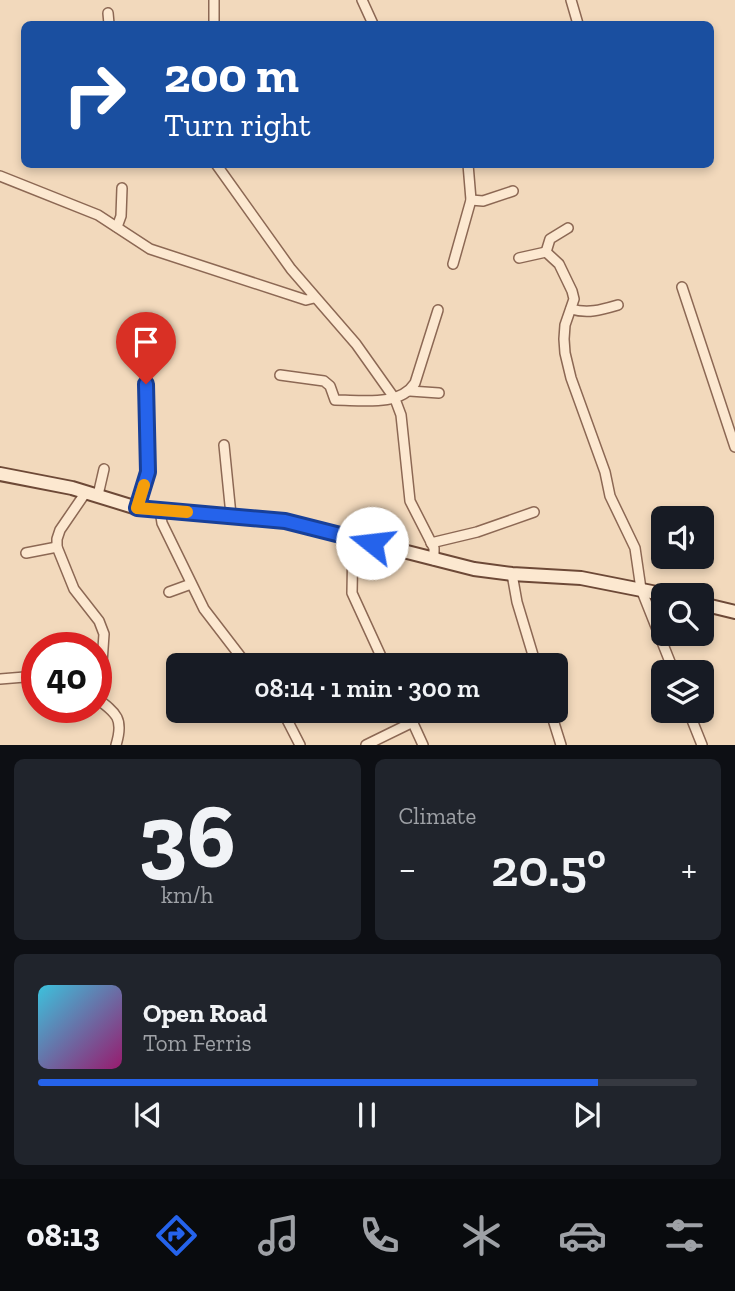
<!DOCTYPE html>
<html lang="en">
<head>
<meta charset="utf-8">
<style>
  body { margin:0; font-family:"Zilla Slab",serif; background:#20242c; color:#f1f3f6; height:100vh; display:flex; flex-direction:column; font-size:26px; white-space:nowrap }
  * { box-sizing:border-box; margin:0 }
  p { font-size:23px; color:#9ea1a6 }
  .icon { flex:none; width:38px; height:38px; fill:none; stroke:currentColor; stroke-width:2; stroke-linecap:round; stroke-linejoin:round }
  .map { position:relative; height:745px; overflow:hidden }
  .sheet { display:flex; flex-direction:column; gap:14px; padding:14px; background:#0d0f14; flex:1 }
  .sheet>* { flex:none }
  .banner { position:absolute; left:21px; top:21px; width:693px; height:147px; border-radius:10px; box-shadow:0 4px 10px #0003; background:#1a4fa0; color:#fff; overflow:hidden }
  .tools { position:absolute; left:651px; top:506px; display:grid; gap:14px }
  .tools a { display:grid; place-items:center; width:63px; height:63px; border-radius:10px; background:#171b24; box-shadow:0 4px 10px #0003; font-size:35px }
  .speed { position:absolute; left:21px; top:632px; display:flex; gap:14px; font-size:35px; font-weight:700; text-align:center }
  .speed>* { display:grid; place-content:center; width:91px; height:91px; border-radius:50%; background:#171b24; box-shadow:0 4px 10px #0003; line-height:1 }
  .speed .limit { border:10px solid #d22; background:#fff; color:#111 }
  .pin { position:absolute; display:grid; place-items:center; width:60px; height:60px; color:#fff; margin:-72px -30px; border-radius:50% 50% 50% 0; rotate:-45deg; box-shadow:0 0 7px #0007 }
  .pin .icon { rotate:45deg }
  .me { position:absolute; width:77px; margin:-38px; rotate:286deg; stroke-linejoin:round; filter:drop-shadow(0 0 5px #0008) }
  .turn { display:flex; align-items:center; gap:24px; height:147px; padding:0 28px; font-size:32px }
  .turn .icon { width:91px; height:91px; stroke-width:2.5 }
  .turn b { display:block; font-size:49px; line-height:60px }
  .big { font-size:52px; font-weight:600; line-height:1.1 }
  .sheet .tile { flex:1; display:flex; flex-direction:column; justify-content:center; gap:10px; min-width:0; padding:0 24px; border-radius:10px; background:#20242c }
  .sheet .dial { align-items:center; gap:0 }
  .dial b { font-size:91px; line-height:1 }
  .song { display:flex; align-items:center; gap:21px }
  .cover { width:84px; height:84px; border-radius:10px; background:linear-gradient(135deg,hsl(190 70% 55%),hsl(320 70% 35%)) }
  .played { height:7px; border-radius:4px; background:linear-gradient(90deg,#2563eb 85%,#363941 85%) }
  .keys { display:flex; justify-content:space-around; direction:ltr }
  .heat { display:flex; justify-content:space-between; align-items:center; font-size:38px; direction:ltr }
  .sheet .tiles { flex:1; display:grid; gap:14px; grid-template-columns:1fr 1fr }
  .tile:last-child { grid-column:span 2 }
  .trip { position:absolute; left:166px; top:653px; width:402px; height:70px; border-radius:10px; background:#171b24; box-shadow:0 4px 10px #0003; font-weight:600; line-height:70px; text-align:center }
  .dock { display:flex; height:112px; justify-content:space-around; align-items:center; background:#090b0e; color:#9ea1a6 }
  .dock .icon { width:49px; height:49px }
  .dock .active { color:#2563eb }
  .dock b { font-size:32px; color:#f1f3f6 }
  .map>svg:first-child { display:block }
</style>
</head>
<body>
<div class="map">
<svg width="735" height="745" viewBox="0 0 735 745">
  <rect width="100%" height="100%" fill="#f2d9bc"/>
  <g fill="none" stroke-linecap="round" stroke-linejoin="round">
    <g stroke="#8c6854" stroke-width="12">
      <g id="street">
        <polyline points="214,0 214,24"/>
        <polyline points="362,0 373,24"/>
        <polyline points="571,0 578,24"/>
        <polyline points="108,13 109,24"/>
        <polyline points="216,164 291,269 356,344 395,399 401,415 410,501 434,548 434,560"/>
        <polyline points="0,176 98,215 150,249 306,300 314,298"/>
        <polyline points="471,200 483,201 513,191"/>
        <polyline points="117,227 121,216 122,188"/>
        <polyline points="546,252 550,239 568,228"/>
        <polyline points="519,258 546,252 559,264 572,291 574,299 565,325 564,339 565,353 571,378 605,472 610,496 635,548 641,589 674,672"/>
        <polyline points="453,264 471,200 468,164"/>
        <polyline points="682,287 735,447"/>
        <path d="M571,309c17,5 30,1 47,-4"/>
        <path d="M280,375l44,6 6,5 5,14c26,0 65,7 80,-17l23,-73"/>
        <polyline points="410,391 439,393"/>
        <polyline points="224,445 231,515"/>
        <polyline points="86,492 60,530 57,539 57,547 74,589 99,621 104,634 102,663 96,679"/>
        <polyline points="98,495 104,469"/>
        <polyline points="137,508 148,472 146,384"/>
        <polyline points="160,510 162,523 204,609 247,665"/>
        <polyline points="353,537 352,593 385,665"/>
        <polyline points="431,543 477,532 534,512"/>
        <polyline points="26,553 57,547"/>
        <polyline points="512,574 517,602 536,665"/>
        <polyline points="169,592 191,584"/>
        <polyline points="0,679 37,676"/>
        <path d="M96,698c21,15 28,21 20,47"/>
        <polyline points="282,710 300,745"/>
        <polyline points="407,710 423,745"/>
        <polyline points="550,710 561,745"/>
        <polyline points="688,710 702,745"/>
        <polyline points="366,745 413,722"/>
      </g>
    </g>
    <g stroke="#6d4937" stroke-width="16">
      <g id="secondary">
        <polyline points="0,474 72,488 137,508 285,521 474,569 512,574 581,578 667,595"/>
        <polyline points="702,604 735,612"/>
      </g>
    </g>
    <use href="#street" stroke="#fce8d0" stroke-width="9"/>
    <use href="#secondary" stroke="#fce8d0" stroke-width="12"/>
  </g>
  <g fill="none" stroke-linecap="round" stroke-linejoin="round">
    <g stroke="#184099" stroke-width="18">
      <polyline id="route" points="146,384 148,472 137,508 285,521 372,543"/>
    </g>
    <use href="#route" stroke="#2563eb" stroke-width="12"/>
    <polyline stroke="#f59e0b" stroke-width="12" points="144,485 137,508 187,512"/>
  </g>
</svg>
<div class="tools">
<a><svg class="icon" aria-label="sound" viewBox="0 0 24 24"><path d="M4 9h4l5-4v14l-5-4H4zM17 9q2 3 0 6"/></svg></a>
<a><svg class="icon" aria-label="search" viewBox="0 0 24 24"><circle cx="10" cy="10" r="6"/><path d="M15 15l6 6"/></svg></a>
<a><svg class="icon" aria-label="layers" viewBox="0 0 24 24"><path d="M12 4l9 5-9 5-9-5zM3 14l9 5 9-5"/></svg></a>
</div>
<div class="speed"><div class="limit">40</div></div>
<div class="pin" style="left:146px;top:384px;background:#d93025"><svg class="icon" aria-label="arrive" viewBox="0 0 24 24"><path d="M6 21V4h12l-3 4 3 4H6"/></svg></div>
<svg class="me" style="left:372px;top:543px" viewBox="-20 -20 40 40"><circle r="19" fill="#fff"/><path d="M0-13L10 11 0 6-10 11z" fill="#2563eb"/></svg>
<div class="trip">08:14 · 1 min · 300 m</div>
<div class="banner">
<div class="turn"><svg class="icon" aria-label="right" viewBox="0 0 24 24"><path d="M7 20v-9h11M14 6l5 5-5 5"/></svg><div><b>200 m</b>Turn right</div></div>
</div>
</div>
<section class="sheet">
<div class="tiles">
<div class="tile dial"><b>36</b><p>km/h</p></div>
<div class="tile"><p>Climate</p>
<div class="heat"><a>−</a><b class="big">20.5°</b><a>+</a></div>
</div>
<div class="tile">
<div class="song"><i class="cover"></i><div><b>Open Road</b><p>Tom Ferris</p></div></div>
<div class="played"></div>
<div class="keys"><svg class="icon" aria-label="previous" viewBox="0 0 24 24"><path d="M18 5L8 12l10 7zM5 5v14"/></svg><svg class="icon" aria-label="pause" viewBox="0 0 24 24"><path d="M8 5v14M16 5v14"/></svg><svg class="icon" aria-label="next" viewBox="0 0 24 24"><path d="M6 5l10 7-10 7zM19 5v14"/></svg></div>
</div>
</div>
</section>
<nav class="dock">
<b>08:13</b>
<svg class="icon active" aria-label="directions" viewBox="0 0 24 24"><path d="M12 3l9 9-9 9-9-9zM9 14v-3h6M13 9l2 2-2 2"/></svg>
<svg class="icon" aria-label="music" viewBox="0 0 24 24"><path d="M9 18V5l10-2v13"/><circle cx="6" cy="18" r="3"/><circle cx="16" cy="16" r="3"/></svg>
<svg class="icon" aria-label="phone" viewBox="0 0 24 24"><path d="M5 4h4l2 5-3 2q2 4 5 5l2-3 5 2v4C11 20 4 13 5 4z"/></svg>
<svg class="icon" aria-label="climate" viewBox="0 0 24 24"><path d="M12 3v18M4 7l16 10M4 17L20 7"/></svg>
<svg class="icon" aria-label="car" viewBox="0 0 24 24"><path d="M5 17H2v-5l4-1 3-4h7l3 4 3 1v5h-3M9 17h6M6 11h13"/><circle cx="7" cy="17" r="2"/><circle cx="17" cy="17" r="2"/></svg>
<svg class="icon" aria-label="filters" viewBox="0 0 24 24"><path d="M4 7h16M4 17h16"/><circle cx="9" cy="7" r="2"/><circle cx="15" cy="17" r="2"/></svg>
</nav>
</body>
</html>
